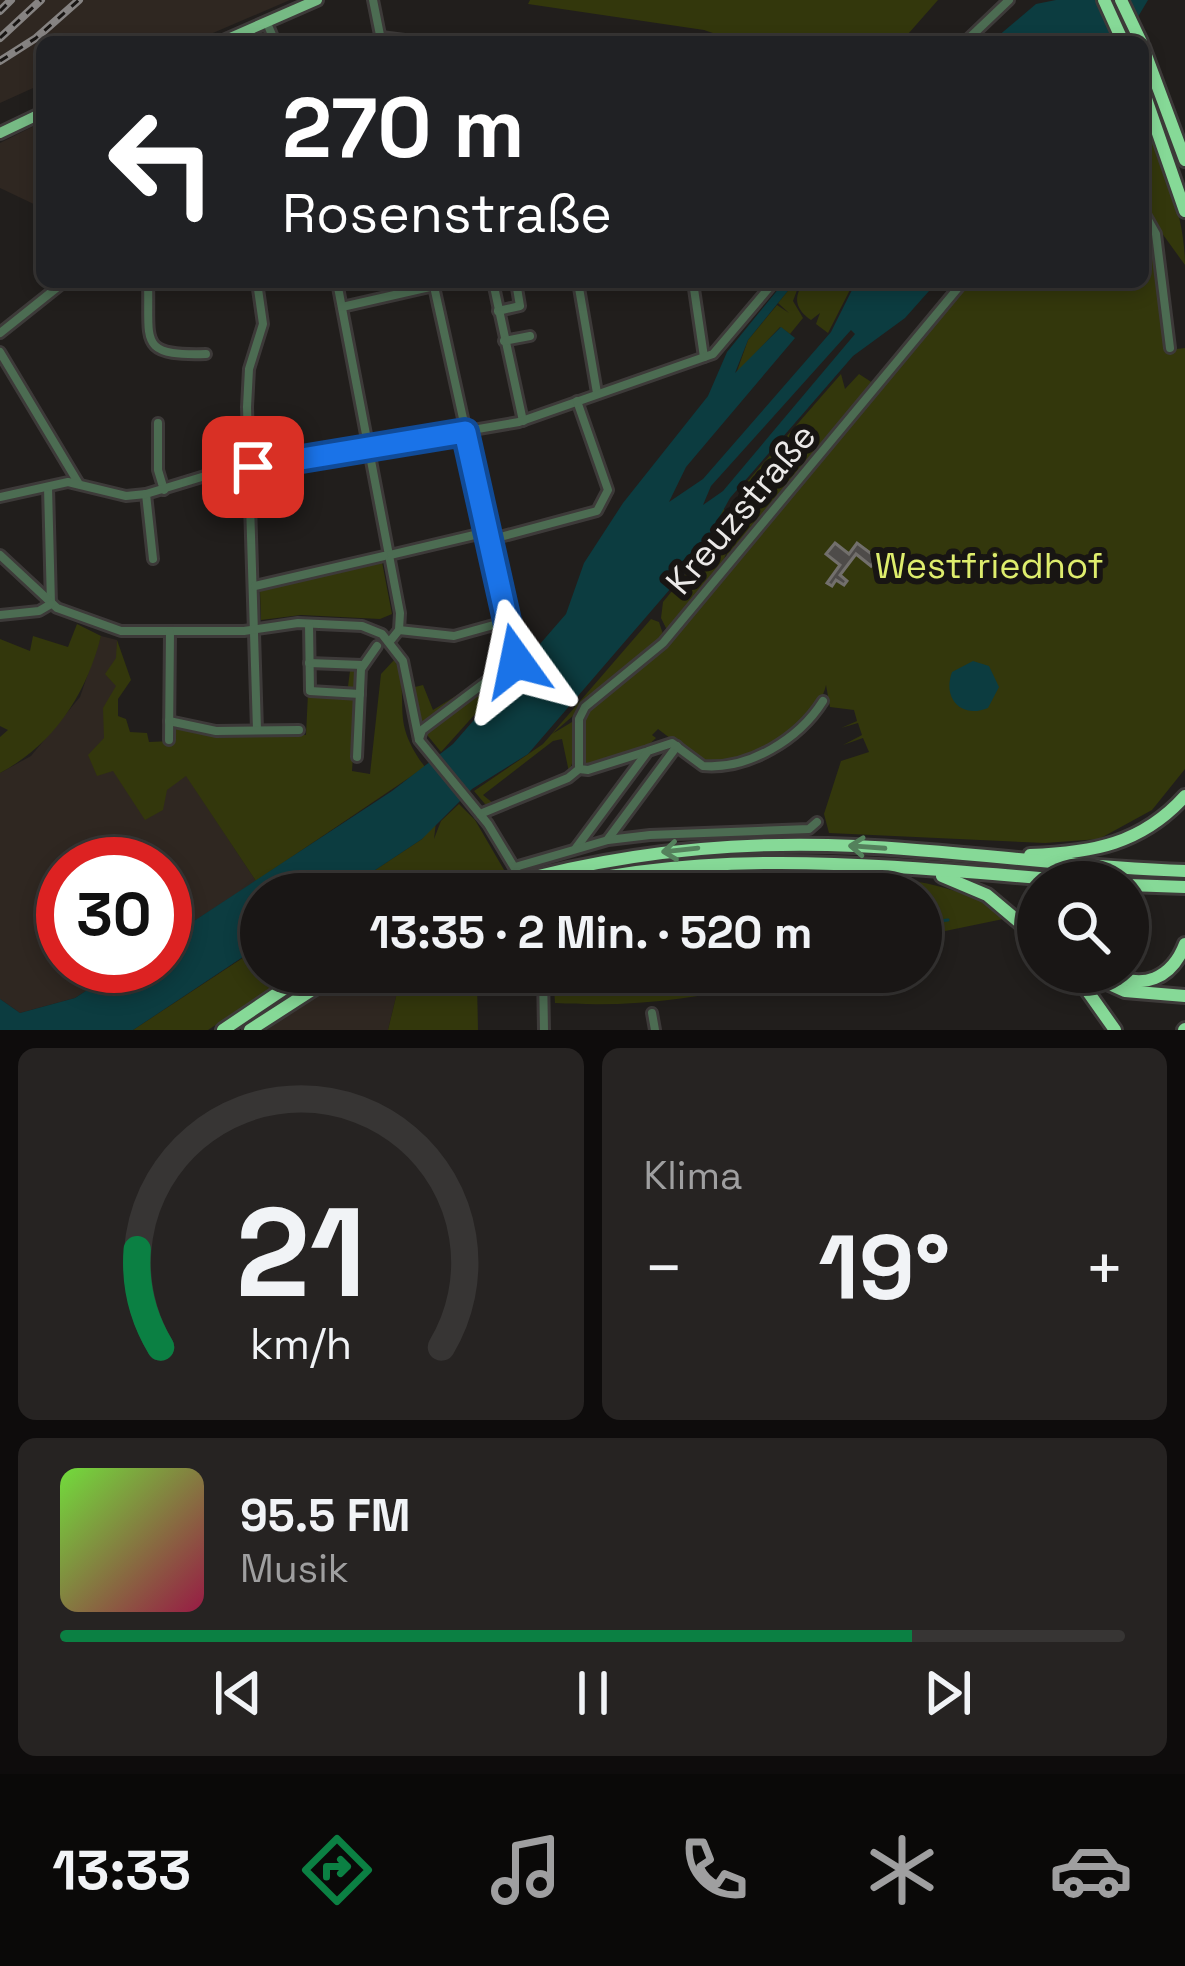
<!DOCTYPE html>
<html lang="de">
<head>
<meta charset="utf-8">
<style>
  body { margin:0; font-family:"Space Grotesk",sans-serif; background:#262322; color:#f1f3f6; height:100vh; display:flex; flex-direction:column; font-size:45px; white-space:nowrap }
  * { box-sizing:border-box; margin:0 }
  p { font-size:39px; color:#9f9fa0 }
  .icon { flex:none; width:66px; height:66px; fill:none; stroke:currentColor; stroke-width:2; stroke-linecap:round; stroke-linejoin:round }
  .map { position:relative; height:1030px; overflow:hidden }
  .panel { display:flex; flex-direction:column; gap:18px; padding:18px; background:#0e0c0c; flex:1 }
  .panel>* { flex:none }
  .hud { position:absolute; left:36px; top:36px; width:1113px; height:252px; border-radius:18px; box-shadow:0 6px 18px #0003,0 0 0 3px #373534; background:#202124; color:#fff; overflow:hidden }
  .controls { position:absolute; left:1017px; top:861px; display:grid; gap:24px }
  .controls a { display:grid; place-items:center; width:132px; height:132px; border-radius:50%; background:#191615; box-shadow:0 6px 18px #0003,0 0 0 3px #373534; font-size:60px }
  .speed { position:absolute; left:36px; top:837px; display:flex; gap:24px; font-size:60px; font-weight:700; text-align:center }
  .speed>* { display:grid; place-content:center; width:156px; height:156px; border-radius:50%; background:#191615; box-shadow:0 6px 18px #0003,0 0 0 3px #373534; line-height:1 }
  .speed .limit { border:18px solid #d22; background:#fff; color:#111 }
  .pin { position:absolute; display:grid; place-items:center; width:102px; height:102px; color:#fff; margin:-51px; border-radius:24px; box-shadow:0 6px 18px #0006 }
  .me { position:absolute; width:132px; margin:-66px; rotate:348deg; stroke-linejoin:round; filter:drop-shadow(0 0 9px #0008) }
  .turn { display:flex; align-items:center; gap:42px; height:252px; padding:0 48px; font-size:54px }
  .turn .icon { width:156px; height:156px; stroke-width:2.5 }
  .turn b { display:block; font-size:84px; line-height:102px }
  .big { font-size:90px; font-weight:700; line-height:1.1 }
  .panel .widget { flex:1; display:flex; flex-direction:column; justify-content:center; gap:18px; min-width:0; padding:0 42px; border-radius:18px; background:#262322 }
  .panel .dial { align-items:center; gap:0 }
  .dial svg { height:312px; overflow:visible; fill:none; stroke:#373534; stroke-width:7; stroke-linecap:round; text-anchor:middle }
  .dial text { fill:#f1f3f6; stroke:none }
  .song { display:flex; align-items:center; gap:36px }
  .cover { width:144px; height:144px; border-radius:18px; background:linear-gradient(135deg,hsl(100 70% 55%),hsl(340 70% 35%)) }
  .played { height:12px; border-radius:6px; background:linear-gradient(90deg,#0b8043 80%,#373534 80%) }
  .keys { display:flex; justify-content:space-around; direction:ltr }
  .heat { display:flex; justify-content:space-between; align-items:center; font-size:66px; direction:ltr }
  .panel .tiles { flex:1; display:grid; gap:18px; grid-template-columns:1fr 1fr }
  .widget:last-child { grid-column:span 2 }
  .trip { position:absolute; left:240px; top:873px; width:702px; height:120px; border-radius:60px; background:#191615; box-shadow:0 6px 18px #0003,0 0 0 3px #373534; font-weight:700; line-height:120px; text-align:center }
  .tab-bar { display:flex; height:192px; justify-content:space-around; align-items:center; background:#0a0908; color:#9f9fa0 }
  .tab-bar .icon { width:84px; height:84px }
  .tab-bar .current { color:#0b8043 }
  .tab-bar b { font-size:54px; color:#f1f3f6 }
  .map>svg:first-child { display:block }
</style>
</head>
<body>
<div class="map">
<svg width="1185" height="1030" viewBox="0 0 1185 1030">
  <rect width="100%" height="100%" fill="#211e1c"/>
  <g fill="#2f2721">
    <polygon points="0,0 290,0 192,42 42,42 42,84 0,103"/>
    <polygon points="42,122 42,208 0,188 0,143"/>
    <polygon points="101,636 117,640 123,686 111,716 166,790 186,775 256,881 165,940 165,864 63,864 63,966 124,966 75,998 20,1013 0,999 0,773 31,756 80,697"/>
    <polygon points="362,972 402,972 388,1030 267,1030 317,993"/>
  </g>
  <g fill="#33370c">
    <polygon points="530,0 938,0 901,42 739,42 704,30 528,4"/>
    <path d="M1143,112c18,49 42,100 42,153l-42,-58z"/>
    <path d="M1143,215l11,20 9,104 5,11 17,-2v421l-33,41 -53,29 -54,4 -216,-10 -5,-19 17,-53 28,-9 -6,-14 -20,7 19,-10 -4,-12 -17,5 16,-7 -3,-11 -24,-3 -4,-22c-7,33 -51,67 -84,76 -11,3 -26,2 -38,3l-46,-35 -6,6 4,3 -14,13 -58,19 2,-57 78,-68 291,-345 10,-18h178z"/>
    <polygon points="795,282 800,282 793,301 803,318 790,334 780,327 736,374 748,340 777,305 789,313 778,303"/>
    <path d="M804,282h50l-26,51 -12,-9 4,-11 -9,7c-16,-11 -18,-23 -7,-38z"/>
    <polygon points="841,374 845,389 859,374 876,385 725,565 732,524 742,515 736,507 743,496 739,491"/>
    <path d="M723,508c26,36 -26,104 -56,122l-6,-12 2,-16 37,-45z"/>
    <polygon points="382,562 392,614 380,619 301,615 261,620 260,590"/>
    <polygon points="651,619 659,622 664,637 552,734 572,722 576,752 569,772 562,739 553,741 483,795 494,804 485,804 474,791 543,744"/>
    <path d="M77,624l24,12c-15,59 -47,108 -101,137v-36l8,-7 -8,-4v-87l30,12 3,-15 35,11z"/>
    <path d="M117,640l14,40 -13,19v17l8,3 4,13 17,1 2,9 23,-1 3,-14 48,7 83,1 2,-42 39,1 3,-23h9l-7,100 18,3 11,-100 14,-15c17,46 -7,58 30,108l-169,114 -70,-105 -19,14 -4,20 -18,10 -32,-49 -16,5 -9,-21 16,-17 -1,-30 13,-22 -11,-12 11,-16z"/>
    <polygon points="512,661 520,664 441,752 419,725 415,687 423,685 433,710"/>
    <polygon points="459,804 475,820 507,875 454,894 339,894 422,839 436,822 434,839 441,821"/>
    <path d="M854,874c63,5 104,12 159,43l-92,19v-42h-95v-18z"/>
    <polygon points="261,946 261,972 295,972 208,1030 133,1030"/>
    <polygon points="402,972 544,972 477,982 478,1030 388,1030"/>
    <path d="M553,972h31l8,18 68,-4 44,-10 -1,-4h96c-86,25 -154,36 -244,31z"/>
  </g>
  <g fill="#0c3c40" fill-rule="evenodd">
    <polygon points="1056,0 1148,0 1123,42 991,42 1036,4"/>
    <path d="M784,282h11l-47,58 -13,33 46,-46 14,11 -109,129 -17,35 34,-23 128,-147 25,-50h81l-32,36 -52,38 -123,142 -34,61 -168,195 -56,35 -50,50 -83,55h-78v51l-128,85h-133v-31l20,14 55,-15 49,-32h41v-26l227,-149 61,-47 113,-130 18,-51 39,-60 85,-107 19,-44zM851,330l4,4 -132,157 -20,14 8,-19z"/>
    <path d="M973,661l16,5 10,21 -11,21c-26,11 -46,-9 -36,-36z"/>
  </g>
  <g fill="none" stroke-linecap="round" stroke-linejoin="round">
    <polyline stroke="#0c3c40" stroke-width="3" points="921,923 948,920"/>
  </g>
  <polygon fill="#4e4b49" stroke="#726f6c" stroke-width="3" points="835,543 849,554 857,543 877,558 871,566 856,554 840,575 847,581 844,585 836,580 832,586 827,583 840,565 826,554"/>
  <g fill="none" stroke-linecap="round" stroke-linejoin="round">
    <g stroke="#3d3a39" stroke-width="14">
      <g id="minor">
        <polyline points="373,0 381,40"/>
        <polyline points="267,23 275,42"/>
        <polyline points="372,42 381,37 420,42"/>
        <polyline points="965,42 1009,0"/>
        <polyline points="1143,211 1156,234 1170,348"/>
        <path d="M148,282c2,60 -11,74 58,72"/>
        <polyline points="257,282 263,324 249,369 247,407 257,730"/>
        <polyline points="337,282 400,613 399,630 391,640"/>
        <polyline points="493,282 523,421"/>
        <polyline points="578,282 597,393"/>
        <polyline points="693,282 704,357"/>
        <polyline points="342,307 434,286"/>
        <polyline points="498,311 520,306 516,282"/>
        <polyline points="0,333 64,282"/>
        <polyline points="504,341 530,336"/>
        <polyline points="0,352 79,484"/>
        <polyline points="158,423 158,470 164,490"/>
        <polyline points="48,487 51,604"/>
        <polyline points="146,494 153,559"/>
        <polyline points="0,497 68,482 126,496 146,494 205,476 519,422 713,354 774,282"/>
        <polyline points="489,540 597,511 608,490 577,401"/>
        <polyline points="0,555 57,608 121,631 244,631 298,623 362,626 382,634 403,661 419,740 488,824 517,872"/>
        <polyline points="390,555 487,532"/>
        <polyline points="255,586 384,556"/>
        <polyline points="0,615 39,611 51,604"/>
        <polyline points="309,624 310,691 360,694"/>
        <polyline points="399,630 454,636 508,621"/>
        <polyline points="309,663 362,665"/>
        <polyline points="169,721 216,731 299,730"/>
        <polyline points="419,739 422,730 516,659 433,282"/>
        <polyline points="169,740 170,632"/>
        <polyline points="357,757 361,669 377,646"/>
        <polyline points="579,769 579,719 585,707 663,643 963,282"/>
        <polyline points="579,769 588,770 645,752"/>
        <polyline points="480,814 568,778 579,769"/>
        <polyline points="608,839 677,746"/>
        <path d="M576,848l72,-97 24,-8 31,23c46,4 96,-27 120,-65"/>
        <polyline points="515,867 608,840 650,835 809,829 817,822"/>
        <polyline points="543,972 544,1030"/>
        <polyline points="543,973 574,972"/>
        <polyline points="653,978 654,972"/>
        <polyline points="652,1013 655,1030"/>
      </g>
    </g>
    <g stroke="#3d3a39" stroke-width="16">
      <g id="major">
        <polyline points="221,42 317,0"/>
        <polyline points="0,133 42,113"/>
      </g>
    </g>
    <g stroke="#3d3a39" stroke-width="18">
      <g id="highway">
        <polyline points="1104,0 1123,42"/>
        <polyline points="1121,0 1141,42"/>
        <polyline points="1143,47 1185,160"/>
        <polyline points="1143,90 1185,211"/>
        <path d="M1030,855c62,-2 112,-11 155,-59"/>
        <polyline points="942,876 987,895 1038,938"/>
        <polyline points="1128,885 1185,887"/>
        <path d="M476,894c124,-40 250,-54 380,-48 110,5 219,22 329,25"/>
        <path d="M529,894c185,-52 374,-26 562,-12"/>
        <polyline points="1074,972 1115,1030"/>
        <polyline points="1083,972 1125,991 1185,996"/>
        <path d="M1110,972c32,20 62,6 75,-28"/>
        <polyline points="223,1030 309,972"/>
        <polyline points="250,1030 340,972"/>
        <polyline points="1184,1030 1185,1029"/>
      </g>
    </g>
    <use href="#minor" stroke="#4c6c52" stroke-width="8"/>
    <use href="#major" stroke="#76ba84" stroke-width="10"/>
    <use href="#highway" stroke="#86d997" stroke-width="12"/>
    <g stroke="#868382" stroke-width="8">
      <g id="rail">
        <polyline points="0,11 11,0"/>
        <polyline points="0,38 41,0"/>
        <polyline points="0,61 36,38 79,0"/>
      </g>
    </g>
    <use href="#rail" stroke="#181513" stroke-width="3" stroke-dasharray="9" stroke-linecap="butt"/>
    <g stroke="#3d3a39" stroke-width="14" stroke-linecap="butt">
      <polyline id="minor-bridge" points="517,872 526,894"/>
    </g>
    <use href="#minor-bridge" stroke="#4c6c52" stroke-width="8"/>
  </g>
  <defs><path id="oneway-shaft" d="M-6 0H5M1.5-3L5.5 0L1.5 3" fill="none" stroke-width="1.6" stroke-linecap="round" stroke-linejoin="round" transform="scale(3)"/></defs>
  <g stroke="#54815c">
    <use href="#oneway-shaft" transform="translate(867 847) rotate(-176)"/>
    <use href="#oneway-shaft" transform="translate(680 850) rotate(174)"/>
  </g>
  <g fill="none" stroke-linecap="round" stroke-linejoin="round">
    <g stroke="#114b97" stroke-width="30">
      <polyline id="route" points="253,467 465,432 516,661"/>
    </g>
    <use href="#route" stroke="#1a73e8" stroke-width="21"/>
  </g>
  <g text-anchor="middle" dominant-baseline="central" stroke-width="12" stroke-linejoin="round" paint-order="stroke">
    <g font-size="36" fill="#ebe9e8" stroke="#181513">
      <text transform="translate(741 509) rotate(-50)">Kreuzstraße</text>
    </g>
    <g font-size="36" fill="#deed6d" stroke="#181513">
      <text x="989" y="566">Westfriedhof</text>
    </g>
  </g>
</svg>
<div class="controls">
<a><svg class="icon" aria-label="search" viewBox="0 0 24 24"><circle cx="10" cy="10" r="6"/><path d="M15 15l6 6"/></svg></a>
</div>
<div class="speed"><div class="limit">30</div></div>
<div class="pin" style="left:253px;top:467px;background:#d93025"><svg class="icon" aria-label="arrive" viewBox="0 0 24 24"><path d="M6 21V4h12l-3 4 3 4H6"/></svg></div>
<svg class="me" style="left:516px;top:661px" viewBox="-20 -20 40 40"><path d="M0-17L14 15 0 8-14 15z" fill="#1a73e8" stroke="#fff" stroke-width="4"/></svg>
<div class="trip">13:35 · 2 Min. · 520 m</div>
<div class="hud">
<div class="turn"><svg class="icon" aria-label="left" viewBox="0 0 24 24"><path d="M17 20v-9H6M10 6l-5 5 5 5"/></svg><div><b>270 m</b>Rosenstraße</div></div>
</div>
</div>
<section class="panel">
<div class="tiles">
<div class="widget dial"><svg viewBox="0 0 100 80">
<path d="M14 69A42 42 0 1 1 86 69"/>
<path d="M14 69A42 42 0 0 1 8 44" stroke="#0b8043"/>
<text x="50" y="56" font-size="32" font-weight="700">21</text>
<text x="50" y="72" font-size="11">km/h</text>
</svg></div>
<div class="widget"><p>Klima</p>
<div class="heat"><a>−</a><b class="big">19°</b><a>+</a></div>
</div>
<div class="widget">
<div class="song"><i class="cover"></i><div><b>95.5 FM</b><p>Musik</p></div></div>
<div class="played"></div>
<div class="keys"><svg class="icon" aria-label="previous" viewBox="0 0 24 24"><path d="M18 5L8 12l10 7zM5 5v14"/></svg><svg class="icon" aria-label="pause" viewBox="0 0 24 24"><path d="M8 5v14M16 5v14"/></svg><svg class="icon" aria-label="next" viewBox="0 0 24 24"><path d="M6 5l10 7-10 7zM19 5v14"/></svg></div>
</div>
</div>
</section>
<nav class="tab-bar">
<b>13:33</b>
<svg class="icon current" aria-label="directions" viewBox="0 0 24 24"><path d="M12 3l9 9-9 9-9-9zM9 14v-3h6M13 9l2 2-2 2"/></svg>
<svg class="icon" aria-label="music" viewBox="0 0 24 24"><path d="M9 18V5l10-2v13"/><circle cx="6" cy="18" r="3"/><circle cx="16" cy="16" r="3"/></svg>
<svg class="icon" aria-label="phone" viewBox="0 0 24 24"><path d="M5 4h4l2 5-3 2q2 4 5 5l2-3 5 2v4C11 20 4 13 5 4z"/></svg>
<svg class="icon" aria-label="climate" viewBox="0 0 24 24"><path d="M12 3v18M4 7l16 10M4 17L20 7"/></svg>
<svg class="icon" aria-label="car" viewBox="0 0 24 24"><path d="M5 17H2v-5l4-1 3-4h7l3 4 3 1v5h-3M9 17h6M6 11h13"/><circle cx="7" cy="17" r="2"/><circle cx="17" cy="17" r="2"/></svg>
</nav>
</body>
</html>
